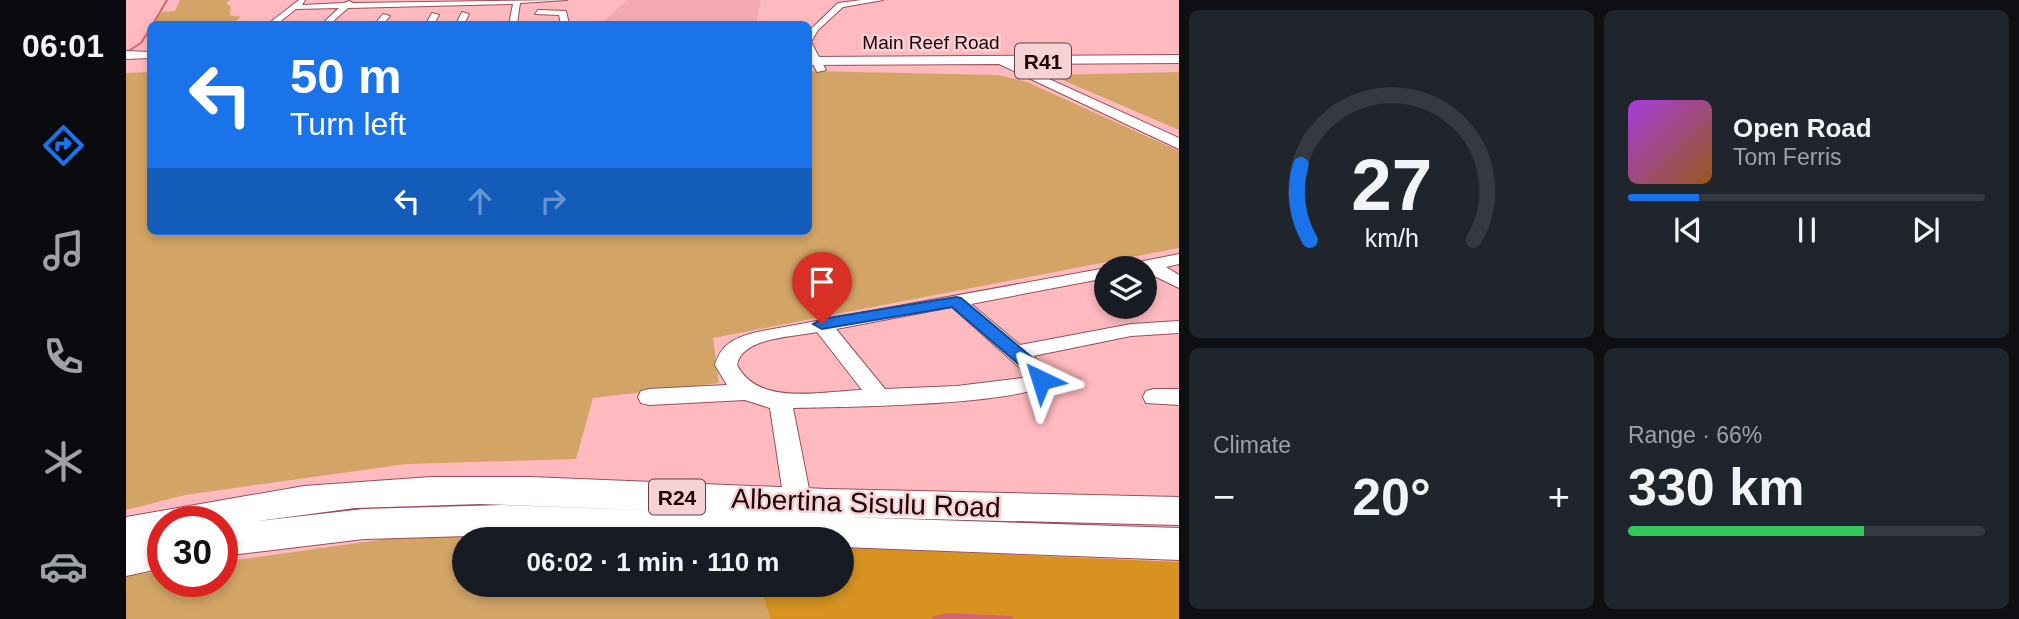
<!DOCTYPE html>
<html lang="en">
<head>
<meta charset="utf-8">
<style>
  body { margin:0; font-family:Arial,sans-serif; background:#20242c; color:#f1f3f6; height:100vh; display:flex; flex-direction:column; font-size:26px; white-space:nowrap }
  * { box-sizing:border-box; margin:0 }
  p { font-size:23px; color:#9ea1a6 }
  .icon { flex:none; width:38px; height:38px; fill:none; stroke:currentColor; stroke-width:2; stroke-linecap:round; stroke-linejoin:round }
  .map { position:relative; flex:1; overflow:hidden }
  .details { display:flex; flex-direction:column; gap:10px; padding:10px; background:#0d0f14; width:840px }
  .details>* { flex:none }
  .guide { position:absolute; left:21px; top:21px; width:665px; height:214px; border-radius:10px; box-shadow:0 4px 10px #0003; background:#1a73e8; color:#fff; overflow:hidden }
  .fabs { position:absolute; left:968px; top:256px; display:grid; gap:14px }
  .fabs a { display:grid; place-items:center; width:63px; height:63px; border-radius:50%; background:#171b24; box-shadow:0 4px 10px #0003; font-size:35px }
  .speed { position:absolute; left:21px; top:506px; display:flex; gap:14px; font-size:35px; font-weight:700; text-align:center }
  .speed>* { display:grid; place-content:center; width:91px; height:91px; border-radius:50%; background:#171b24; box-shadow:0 4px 10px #0003; line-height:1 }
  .speed .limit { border:10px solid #d22; background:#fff; color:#111 }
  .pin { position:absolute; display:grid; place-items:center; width:60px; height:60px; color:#fff; margin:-72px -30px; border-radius:50% 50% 50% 0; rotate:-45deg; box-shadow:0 0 7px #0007 }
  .pin .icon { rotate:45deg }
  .me { position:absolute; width:77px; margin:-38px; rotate:319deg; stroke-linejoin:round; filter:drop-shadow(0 0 5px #0008) }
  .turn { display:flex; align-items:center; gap:24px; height:147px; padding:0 28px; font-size:32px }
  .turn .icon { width:91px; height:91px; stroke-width:2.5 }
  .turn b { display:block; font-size:49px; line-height:60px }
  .lanes { display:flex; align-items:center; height:66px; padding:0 28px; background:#0003; justify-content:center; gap:35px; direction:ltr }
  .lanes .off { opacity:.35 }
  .big { font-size:52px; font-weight:700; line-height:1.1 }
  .details .card { flex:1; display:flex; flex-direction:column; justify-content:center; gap:10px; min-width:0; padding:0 24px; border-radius:10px; background:#20242c }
  .details .dial { align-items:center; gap:0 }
  .dial svg { height:182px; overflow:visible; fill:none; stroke:#363941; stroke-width:7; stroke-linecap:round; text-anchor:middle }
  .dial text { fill:#f1f3f6; stroke:none }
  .song { display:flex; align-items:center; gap:21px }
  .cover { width:84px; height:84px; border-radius:10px; background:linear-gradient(135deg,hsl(280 70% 55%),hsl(30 70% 35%)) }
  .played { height:7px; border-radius:4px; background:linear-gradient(90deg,#1a73e8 20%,#363941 20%) }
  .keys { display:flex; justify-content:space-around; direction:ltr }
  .heat { display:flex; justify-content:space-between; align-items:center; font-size:38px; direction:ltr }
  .charge { height:10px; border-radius:5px; background:linear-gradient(90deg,#34c759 66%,#363941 0) }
  .details .tiles { flex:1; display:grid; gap:10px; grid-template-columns:repeat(2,1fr) }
  .trip { position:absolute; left:326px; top:527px; width:402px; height:70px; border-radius:35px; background:#171b24; box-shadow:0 4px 10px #0003; font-weight:700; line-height:70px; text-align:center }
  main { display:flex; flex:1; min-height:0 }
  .dock { display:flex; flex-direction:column; width:126px; justify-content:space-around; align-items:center; background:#090b0e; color:#9ea1a6 }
  .dock .icon { width:49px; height:49px }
  .dock .selected { color:#1a73e8 }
  .dock b { font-size:32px; color:#f1f3f6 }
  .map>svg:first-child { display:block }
</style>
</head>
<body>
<main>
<nav class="dock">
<b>06:01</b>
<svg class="icon selected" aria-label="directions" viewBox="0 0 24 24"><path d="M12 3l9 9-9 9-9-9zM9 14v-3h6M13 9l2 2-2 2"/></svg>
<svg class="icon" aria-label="music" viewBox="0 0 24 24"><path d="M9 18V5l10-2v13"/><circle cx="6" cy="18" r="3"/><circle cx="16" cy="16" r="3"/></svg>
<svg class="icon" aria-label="phone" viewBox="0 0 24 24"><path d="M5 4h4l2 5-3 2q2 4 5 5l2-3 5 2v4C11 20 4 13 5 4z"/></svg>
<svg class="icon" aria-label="climate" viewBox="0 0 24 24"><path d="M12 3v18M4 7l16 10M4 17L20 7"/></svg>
<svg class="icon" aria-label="car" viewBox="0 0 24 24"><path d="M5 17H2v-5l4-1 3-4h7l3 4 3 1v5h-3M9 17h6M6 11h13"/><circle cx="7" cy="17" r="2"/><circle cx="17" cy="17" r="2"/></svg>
</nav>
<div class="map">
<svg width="1053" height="619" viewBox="0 0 1053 619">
  <rect width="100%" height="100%" fill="#ffbac0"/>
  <polygon fill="#f2a9b0" points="501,0 635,0 630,24 475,24"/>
  <g fill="#d2a466">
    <polygon points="54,0 104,0 100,3 105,7 104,15 115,17 106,24 26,24 36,12 49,11"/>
    <polygon points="683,71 872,75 901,82 1053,151 1053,248 587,338 593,383 467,398 450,459 280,464 59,495 0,510 0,73 24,72 24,231 682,231"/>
    <polygon points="1053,72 1053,130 925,75"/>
    <polygon points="281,536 397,539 338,539 338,584 716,584 716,547 1053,562 1053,619 0,619 0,576 37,571 37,581 96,581 96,562"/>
  </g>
  <polygon fill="#d7921f" points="716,548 1053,562 1053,619 645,619 633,585 716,584"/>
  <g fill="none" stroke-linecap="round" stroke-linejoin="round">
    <g stroke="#d46373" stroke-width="2">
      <polyline points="27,24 41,0"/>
      <polyline points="4,50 15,43 24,29"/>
    </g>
    <polyline stroke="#d46373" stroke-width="6" points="809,619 824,616 884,619"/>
    <g stroke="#994e58" stroke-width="2">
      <g id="minor">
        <polygon points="173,0 179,0 176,5 218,3 223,1 227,3 441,0 394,3 391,24 383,24 387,4 222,8 204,24 196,24 213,8 170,9 151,24 142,24"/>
        <polygon points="736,0 757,0 717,7 692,30 685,42 700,70 691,72 682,54 685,29 712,3"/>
        <polygon points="412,10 440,11 443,24 435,24 433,15 409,14"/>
        <polygon points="336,12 343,14 338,24 330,24"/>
        <polygon points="306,13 313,15 308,24 300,24"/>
        <polygon points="257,14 264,16 257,24 249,24"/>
        <polygon points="1053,254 1053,264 1040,267 1053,275 1053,288 1018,271 1018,268 1000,268 1003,264"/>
        <path d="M980,268v10l-135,26 49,41 111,-21 48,-3v12l-48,3 -98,20 15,13 4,11c-16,26 -220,27 -259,28l21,106 -4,8 -10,3 -10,-3 -4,-8 -16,-106 -25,-8 -96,5 -8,-2 -3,-6 3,-6 8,-2 78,-4 -12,-20c6,-22 22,-28 42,-33zM826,307l78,70 -73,9 -72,3 -49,-60zM691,332l45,58c-39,1 -104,17 -125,-25 5,-28 57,-28 80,-33z"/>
        <polygon points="1028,389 1053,389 1053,405 1020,403 1017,397 1020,391"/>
      </g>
    </g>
    <g stroke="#994e58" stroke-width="2">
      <g id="major">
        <polygon points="0,51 24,52 24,58 0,59"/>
        <polygon points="1053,55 1053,63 890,64 1053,138 1053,149 873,64 682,65 682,57"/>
        <path d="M305,477h99l297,12 352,8v28l-334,-8 334,11v32l-337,-13v-8h-219l-120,-4 -139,4 -142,17v-34h-59v46l-37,8v-59l178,-31zM354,504l295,11 -272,-10 -139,4 -114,13 105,-14z"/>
      </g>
    </g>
    <use href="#minor" fill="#fff" fill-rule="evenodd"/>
    <use href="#major" fill="#fff" fill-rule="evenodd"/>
  </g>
  <polygon fill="#1a73e8" stroke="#114b97" stroke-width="2" points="830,297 835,298 920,369 924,380 922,385 909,385 903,373 826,307 696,329 687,324 696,319"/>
  <g text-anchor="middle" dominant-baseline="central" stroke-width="5" stroke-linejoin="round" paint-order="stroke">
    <g font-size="19" fill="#1e0307" stroke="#f6d2d5">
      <text x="805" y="42">Main Reef Road</text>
    </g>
    <g fill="#f6d2d5" stroke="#5f4145" stroke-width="2">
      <rect x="889" y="43.5" width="56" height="35" rx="5"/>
      <rect x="523" y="479.5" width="56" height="35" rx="5"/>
    </g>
    <g font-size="21" font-weight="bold" fill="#1e0307">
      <text x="917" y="61">R41</text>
      <text x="551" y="497">R24</text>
    </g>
    <g font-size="28" fill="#1e0307" stroke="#f6d2d5">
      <text transform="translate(740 503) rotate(2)">Albertina Sisulu Road</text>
    </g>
  </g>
</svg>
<div class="fabs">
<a><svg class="icon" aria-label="layers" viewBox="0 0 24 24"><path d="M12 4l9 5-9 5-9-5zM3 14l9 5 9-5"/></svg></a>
</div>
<div class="speed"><div class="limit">30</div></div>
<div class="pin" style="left:696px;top:324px;background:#d93025"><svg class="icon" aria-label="arrive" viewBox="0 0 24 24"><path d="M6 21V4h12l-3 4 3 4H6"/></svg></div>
<svg class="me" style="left:915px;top:380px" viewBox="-20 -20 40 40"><path d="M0-17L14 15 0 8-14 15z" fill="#1a73e8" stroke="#fff" stroke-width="4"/></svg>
<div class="trip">06:02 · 1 min · 110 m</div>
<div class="guide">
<div class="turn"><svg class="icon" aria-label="left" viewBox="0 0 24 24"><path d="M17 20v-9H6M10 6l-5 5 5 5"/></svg><div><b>50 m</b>Turn left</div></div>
<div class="lanes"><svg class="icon" aria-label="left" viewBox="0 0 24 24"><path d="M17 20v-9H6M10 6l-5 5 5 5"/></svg><svg class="icon off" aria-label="ahead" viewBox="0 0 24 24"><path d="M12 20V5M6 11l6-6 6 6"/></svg><svg class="icon off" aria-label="right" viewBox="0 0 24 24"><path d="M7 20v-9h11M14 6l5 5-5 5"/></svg></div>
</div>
</div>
<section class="details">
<div class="tiles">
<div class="card dial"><svg viewBox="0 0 100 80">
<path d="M14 69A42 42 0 1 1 86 69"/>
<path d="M14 69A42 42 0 0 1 10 36" stroke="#1a73e8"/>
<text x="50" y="56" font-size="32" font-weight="700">27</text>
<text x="50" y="72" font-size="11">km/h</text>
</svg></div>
<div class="card">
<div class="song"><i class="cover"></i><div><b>Open Road</b><p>Tom Ferris</p></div></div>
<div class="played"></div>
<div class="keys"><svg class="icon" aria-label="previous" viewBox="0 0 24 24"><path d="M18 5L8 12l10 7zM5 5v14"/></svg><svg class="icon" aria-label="pause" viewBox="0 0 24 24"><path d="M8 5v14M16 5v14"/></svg><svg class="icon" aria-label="next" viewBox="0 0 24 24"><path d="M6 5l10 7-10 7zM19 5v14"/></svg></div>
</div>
<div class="card"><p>Climate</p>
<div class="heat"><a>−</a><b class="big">20°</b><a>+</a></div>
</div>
<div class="card"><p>Range · 66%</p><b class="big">330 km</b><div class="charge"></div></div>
</div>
</section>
</main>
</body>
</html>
